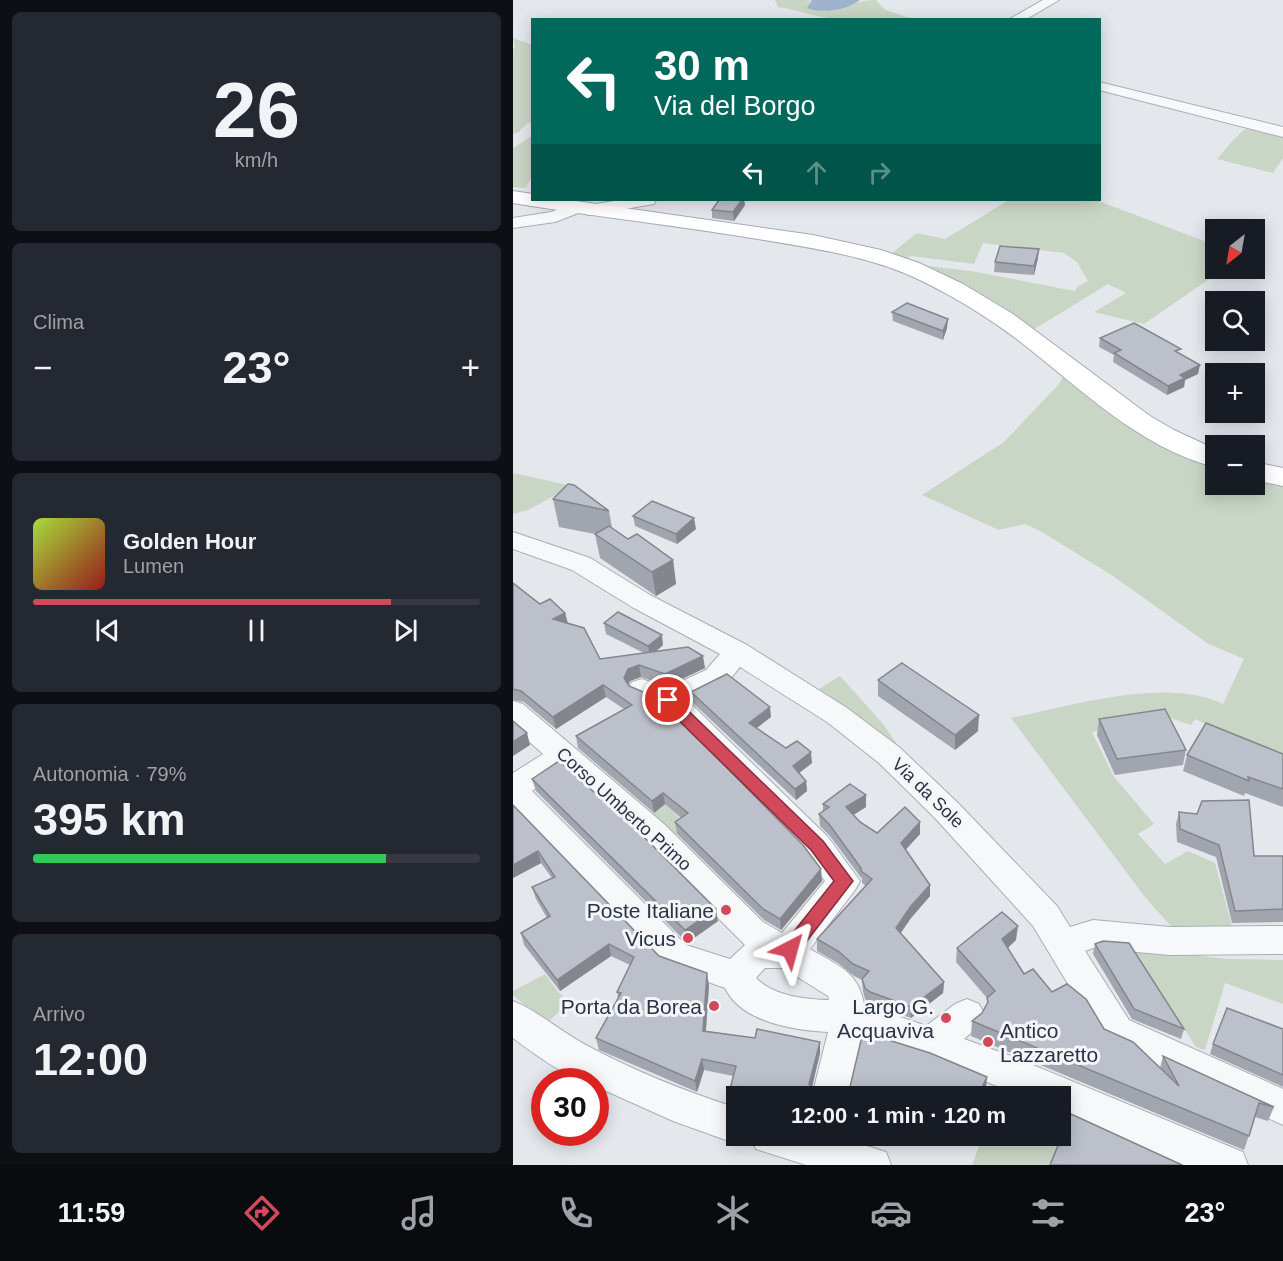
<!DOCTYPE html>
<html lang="it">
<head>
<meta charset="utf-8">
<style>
  body { margin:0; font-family:Arial,sans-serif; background:#242831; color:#f1f3f6; height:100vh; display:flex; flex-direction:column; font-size:22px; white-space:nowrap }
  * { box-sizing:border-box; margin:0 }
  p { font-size:20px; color:#9ea1a6 }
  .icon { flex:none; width:33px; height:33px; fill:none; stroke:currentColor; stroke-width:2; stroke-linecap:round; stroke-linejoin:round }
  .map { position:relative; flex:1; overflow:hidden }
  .details { display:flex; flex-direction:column; gap:12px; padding:12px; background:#0d0f14; width:513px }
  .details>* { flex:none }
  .top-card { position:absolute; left:18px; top:18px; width:570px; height:183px; border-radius:0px; box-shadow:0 3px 15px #0003; background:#00695c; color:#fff; overflow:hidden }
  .needle { width:39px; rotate:211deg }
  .fabs { position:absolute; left:692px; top:219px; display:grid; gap:12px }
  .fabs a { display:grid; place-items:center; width:60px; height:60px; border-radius:0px; background:#171b24; box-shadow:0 3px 15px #0003; font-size:30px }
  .speed { position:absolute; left:18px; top:1068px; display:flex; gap:12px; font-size:30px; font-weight:700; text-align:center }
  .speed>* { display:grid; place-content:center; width:78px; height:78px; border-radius:50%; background:#171b24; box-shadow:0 3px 15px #0003; line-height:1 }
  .speed .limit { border:9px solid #d22; background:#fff; color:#111 }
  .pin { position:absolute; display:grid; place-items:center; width:51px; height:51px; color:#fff; margin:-26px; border:3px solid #fff; border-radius:50%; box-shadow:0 2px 6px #0007 }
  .me { position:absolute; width:66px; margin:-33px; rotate:39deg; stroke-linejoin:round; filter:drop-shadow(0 0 4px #0008) }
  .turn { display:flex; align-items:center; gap:21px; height:126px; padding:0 24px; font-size:27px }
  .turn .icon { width:78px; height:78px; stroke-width:2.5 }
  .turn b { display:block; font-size:42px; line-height:51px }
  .lanes { display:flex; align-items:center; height:57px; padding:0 24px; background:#0003; justify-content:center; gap:30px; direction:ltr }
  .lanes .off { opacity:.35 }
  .big { font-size:45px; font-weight:700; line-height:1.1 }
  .details .card { flex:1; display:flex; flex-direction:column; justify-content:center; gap:9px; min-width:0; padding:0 21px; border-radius:9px; background:#242831 }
  .details .dial { align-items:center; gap:0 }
  .dial b { font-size:78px; line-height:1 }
  .song { display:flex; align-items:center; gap:18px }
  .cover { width:72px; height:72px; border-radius:9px; background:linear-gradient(135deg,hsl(80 70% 55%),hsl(0 70% 35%)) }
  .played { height:6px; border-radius:3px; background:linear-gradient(90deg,#d1495b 80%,#363941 80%) }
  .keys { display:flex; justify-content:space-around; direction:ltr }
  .heat { display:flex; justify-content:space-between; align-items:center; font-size:33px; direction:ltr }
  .charge { height:9px; border-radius:4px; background:linear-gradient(90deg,#34c759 79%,#363941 0) }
  .trip { position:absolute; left:213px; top:1086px; width:345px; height:60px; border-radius:0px; background:#171b24; box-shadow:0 3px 15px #0003; font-weight:700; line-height:60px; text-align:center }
  .menu { display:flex; height:96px; justify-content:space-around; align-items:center; background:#090b0e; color:#9ea1a6 }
  .menu .icon { width:42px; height:42px }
  .menu .active { color:#d1495b }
  .menu b { font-size:27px; color:#f1f3f6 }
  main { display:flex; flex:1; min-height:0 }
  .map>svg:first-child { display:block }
</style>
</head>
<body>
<main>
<section class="details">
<div class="card dial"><b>26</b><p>km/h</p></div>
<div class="card"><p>Clima</p>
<div class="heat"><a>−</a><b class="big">23°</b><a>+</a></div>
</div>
<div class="card">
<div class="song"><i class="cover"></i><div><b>Golden Hour</b><p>Lumen</p></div></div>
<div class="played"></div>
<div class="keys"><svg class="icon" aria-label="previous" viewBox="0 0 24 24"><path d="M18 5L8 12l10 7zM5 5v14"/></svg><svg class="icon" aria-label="pause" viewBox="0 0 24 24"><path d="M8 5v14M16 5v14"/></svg><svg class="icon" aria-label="next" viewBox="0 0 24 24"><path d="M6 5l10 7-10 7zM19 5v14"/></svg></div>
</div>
<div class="card"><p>Autonomia · 79%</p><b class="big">395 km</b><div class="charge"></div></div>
<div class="card"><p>Arrivo</p><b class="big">12:00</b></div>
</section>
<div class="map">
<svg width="770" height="1165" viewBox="0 0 770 1165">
  <rect width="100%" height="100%" fill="#e4e7ec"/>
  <g fill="#c9d6c5">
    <path d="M262,0h37l-3,2 4,8c22,2 41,-10 63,-10l9,10 28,9c-30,0 -61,3 -90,-2 -15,-2 -29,-8 -45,-10z"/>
    <polygon points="0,38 20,45 19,124 15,122 6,132 0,134 0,50 2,46"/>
    <path d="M739,125l31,8v25l-10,15 -56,-14c11,-12 21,-27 35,-34z"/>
    <polygon points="19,136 19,177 12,188 0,187 0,148"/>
    <polygon points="496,200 583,200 702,245 702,268 711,269 631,324 581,312 613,293 595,284 520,330 551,351 560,361 398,264 458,271 562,291 565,286 575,281 564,262 551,253 470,243 461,264 398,256 389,261 374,257 404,233 432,239"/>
    <path d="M551,373l151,90v21h39v-9l29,5v278l-88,-39 -4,6 -39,-13 -10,10 -50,10 22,45 40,47 -16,10 27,30 23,-13 27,12 19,71 -57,-1 -32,-36 -134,-179c59,-12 157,-42 212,-14l21,-45 -37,-16 -94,-67 -71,-44 -17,-8 -26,6 -77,-35 82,-53 56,-59z"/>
    <polygon points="0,473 59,486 15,510 0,514"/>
    <polygon points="327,676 370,724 393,757 356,725 306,689"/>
    <polygon points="152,804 175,826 151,842 130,822"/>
    <polygon points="621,949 715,959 770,960 770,1004 712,983 692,1050 683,1047"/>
    <polygon points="32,974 45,992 57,1002 33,1024 0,995 0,991"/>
    <polygon points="548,1120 556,1124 540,1165 459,1165 470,1136 548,1136"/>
  </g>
  <path fill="#9fb4cc" d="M299,0h48c-13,10 -38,14 -53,8z"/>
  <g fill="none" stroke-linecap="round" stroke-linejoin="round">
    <g stroke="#a9aeb7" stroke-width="2">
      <g id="minor">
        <polygon points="530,0 546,0 512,20 495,20"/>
        <polygon points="586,82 770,127 770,137 586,90"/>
        <polygon points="107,200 143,200 141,204 75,215 68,212 42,222 0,228 0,218 38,212 63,203 70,206"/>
        <path d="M0,532l77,26 60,37 97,50 100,63 52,39 58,55 100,104 13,21 23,-7 77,7 113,-1v28l-113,1 -77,-7 -8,3 44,69 154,69v36l-180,-83 -70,-116 -98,-108 -56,-55 -52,-41 -87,-55 -14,17 -37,18 139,135 32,44 -5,9 -45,59c26,16 48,21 54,55l62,22 29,-22 12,-5 12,5 6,11 -6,11 -15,13 47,17 232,96 5,13h-64l-123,-53v-16h-37l-161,-60 -15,60h-36l16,-64c-34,-2 -87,-10 -103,-44l-62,-22 -150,-156v-37l30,-19 -30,-27v-26l10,3 141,120 99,98 19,11 43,-52 -19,-26 -135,-137 -13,-11 -26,-11 -4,-7 4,-7 10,-3 25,9 39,-18 14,-16 -88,-47 -60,-37 -59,-21zM49,771l80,71 103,103 -15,14 -44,-14 -154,-154zM252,968h18l45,28 1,4c-25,-1 -55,-4 -73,-22z"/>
        <path d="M0,1001c25,10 47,30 71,43 48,26 100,47 153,64v28h97l52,16 5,13h-85l-50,-16 -5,-11 -14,6 -64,-23 -78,-35v-4c-24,0 -62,-29 -82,-44z"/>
      </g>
    </g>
    <g stroke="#a3abb8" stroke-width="2">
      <g id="major">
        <path d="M0,191l20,3v6h36l244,35 68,15 38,13 44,21 50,30 137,102 24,14 41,19v18c-76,-19 -136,-80 -197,-127 -29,-22 -63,-43 -96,-59 -49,-24 -104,-32 -158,-41 -83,-14 -167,-23 -251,-37z"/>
        <polygon points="741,462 770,468 770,486 741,480"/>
      </g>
    </g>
    <use href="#minor" fill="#f7f8fa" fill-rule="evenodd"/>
    <use href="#major" fill="#fff" fill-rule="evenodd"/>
  </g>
  <g fill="#a1a5ae">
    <polygon points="206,200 231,200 232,205 221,221 199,218 199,210"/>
    <polygon points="525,258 521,275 481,272 482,262"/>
    <polygon points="379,312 434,328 430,340 380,321"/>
    <polygon points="587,338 667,354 685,374 672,380 671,387 654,395 600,362 601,355 586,347"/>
    <polygon points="40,499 96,511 99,528 115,539 160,560 163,584 143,596 87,558 82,534 46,527"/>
    <polygon points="120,516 183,529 164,544 122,526"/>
    <polygon points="0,583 27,604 52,613 55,624 87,659 131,653 93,634 91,623 150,645 143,651 192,668 154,686 128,677 117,681 115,685 309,881 268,930 251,920 164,834 162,822 168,818 152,804 141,813 65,748 63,736 111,709 93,697 43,729 11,702 0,700"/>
    <polygon points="365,680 465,731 442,750 365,696"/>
    <polygon points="178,692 258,717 244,728 273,748 299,763 286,773 293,781 294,791 283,800 180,703"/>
    <polygon points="586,719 673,750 670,765 602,775 584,735"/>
    <polygon points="770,754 770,807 732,793 731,796 670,771 674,755"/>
    <polygon points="19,779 205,921 174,943 23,791"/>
    <polygon points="310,804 353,807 340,815 347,822 364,833 407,822 407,834 392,849 417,885 417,896 398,918 387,933 431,982 430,993 398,1018 357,1004 352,999 350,991 349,980 341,976 325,963 304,951 304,939 353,886 349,883 349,879 317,836 307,826 306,814 310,811"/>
    <polygon points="0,805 146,956 196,985 193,1031 242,1038 307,1042 307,1053 299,1087 304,1087 305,1096 224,1096 224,1106 218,1103 216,1093 220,1076 191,1070 184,1092 86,1050 83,1038 105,998 104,992 117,965 98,956 47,991 11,945 8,933 34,918 23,899 19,887 39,878 28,863 0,878"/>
    <polygon points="666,812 741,856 770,856 770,922 719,923 703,857 664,842 663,824"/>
    <polygon points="503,940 495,948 511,974 539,992 647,1068 650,1056 761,1107 755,1121 742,1117 731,1150 458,1036 459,1021 469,1013 474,1004 474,998 443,962 444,948"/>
    <polygon points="582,944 671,1029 668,1039 619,1019 580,954"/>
    <polygon points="770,1029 770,1087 697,1054 700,1044"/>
    <polygon points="474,1077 473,1086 469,1096 332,1096 332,1093"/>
  </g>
  <g fill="#83868d">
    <polygon points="229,200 231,200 232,205 221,221 220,212"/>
    <polygon points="526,249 525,258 521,275 521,266"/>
    <polygon points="435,319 434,328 430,340 430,331"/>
    <polygon points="687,365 685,374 672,380 671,387 654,395 655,386 667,375"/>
    <polygon points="181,518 183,529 164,544 163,534"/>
    <polygon points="160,560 163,584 143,596 139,572"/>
    <polygon points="52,613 55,624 40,619"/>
    <polygon points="149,635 150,645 137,657 135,646"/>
    <polygon points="190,656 192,668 154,686 152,674"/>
    <polygon points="126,665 128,677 117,681 113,690 111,678 115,669"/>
    <polygon points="90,685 93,697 43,729 40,717"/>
    <polygon points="257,707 258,717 237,733 236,723"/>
    <polygon points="466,715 465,731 442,750 442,735"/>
    <polygon points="14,733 17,745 0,756 0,742"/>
    <polygon points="298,752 299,763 281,777 280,766"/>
    <polygon points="293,781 294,791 283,800 282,789"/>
    <polygon points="150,793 152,804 141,813 139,801"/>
    <polygon points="353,795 353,807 334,819 333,807"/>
    <polygon points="407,822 407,834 388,855 388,843"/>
    <polygon points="25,851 28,863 0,878 0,865"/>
    <polygon points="308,869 309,881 268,930 267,919"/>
    <polygon points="417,885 417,896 398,918 383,940 383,928 398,906"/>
    <polygon points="203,909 205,921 174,943 172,930"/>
    <polygon points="505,926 503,940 488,954 489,939"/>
    <polygon points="96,944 98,956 47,991 44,980"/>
    <polygon points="194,973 196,985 192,1042 190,1031"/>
    <polygon points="431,982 430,993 398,1018 398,1007"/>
    <polygon points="307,1042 307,1053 297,1095 296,1084"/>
    <polygon points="189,1059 191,1070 184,1092 182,1081"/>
    <polygon points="474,1077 473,1086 469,1096 465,1096"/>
  </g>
  <g fill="#bbc0ca" stroke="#83868d" stroke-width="1.5">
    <polygon points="206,200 229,200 220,212 199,210"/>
    <polygon points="487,246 526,249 521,266 482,262"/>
    <polygon points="394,303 435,319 430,331 379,312"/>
    <polygon points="621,323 668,349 662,351 687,365 667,375 672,378 655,386 601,353 608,350 587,338"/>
    <polygon points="55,484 61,485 96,511 40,499"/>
    <polygon points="139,501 181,518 163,534 120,516"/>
    <polygon points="96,526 115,539 124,534 160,560 139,572 82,534"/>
    <polygon points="0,583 27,604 37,599 52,613 40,619 71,628 87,659 175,647 190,656 152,674 126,665 115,669 111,678 116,686 142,697 155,708 290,845 308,869 267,919 250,909 162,822 175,813 150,793 139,801 63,736 119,705 90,685 40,717 8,691 0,689"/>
    <polygon points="105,612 149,635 135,646 91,623"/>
    <polygon points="389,663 466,715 442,735 365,680"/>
    <polygon points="214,674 257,707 236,723 273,748 284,741 298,752 280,766 293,781 282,789 178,692"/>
    <polygon points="652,709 673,750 604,759 586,719"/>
    <polygon points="0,721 14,733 0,742"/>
    <polygon points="693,723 770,754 770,789 735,777 736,781 674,755"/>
    <polygon points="46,761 125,831 203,909 172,930 19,779"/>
    <polygon points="337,784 353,795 333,807 347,822 364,833 392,807 407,822 388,843 417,885 398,906 383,928 431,982 398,1007 357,992 352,988 349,979 356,971 340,964 325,951 304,939 359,879 348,871 348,868 316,824 306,814 316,807 310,804"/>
    <polygon points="736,800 741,856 770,856 770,909 722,911 706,845 667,829 666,812 684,814 689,801"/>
    <polygon points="0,805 146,956 194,973 190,1031 242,1038 244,1029 307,1042 296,1084 298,1087 304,1087 302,1096 224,1096 216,1093 223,1066 189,1059 182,1081 83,1038 108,993 104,992 121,957 96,944 44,980 8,933 37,916 19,887 42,877 25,851 0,865"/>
    <polygon points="489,912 505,926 489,939 511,974 520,969 539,992 554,984 573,999 591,1029 620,1042 666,1086 650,1056 761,1107 746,1103 736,1136 459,1021 469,1013 475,1002 474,998 482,991 444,948"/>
    <polygon points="590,941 616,943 671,1029 621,1009 582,944"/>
    <polygon points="714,1008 770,1029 770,1075 700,1044"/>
    <polygon points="350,1032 417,1053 474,1077 465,1096 357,1096 332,1093 332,1089 337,1087"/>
    <polygon points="558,1114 669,1165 537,1165"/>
  </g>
  <polygon fill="#d1495b" stroke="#882f3b" stroke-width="1.5" points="155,694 160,696 310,841 340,881 283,955 277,957 271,955 268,949 271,944 321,881 298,850 149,704 147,700 149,696"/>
  <g fill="#d1495b" stroke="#f4f6f9" stroke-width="2">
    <circle cx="213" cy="910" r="6"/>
    <circle cx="175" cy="938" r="6"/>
    <circle cx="201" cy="1006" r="6"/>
    <circle cx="433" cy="1018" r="6"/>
    <circle cx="475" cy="1042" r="6"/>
  </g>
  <g text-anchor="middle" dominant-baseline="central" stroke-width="6" stroke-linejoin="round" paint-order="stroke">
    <g font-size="18" fill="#2b3445" stroke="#f4f6f9">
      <text transform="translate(415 793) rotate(44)">Via da Sole</text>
      <text transform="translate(111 809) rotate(42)">Corso Umberto Primo</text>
    </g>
    <g font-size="21" fill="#2b3445" stroke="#f4f6f9" text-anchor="end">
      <text x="201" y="910">Poste Italiane</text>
      <text x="163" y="938">Vicus</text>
      <text x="189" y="1006">Porta da Borea</text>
      <text x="421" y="1006">Largo G.<tspan x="421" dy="24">Acquaviva</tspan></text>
      <text x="487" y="1030" text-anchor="start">Antico<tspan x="487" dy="24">Lazzaretto</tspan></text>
    </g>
  </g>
</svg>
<div class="fabs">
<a><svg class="needle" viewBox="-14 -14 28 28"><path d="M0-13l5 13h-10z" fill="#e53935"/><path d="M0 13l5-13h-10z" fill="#9ea1a6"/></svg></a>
<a><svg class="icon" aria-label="search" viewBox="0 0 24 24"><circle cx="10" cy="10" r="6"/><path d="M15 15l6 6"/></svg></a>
<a>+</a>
<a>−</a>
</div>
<div class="speed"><div class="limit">30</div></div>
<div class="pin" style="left:155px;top:700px;background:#d93025"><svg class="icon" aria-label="arrive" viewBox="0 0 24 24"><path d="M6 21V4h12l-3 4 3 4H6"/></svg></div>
<svg class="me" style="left:277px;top:949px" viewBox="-20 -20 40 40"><path d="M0-17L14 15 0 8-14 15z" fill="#d1495b" stroke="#fff" stroke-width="4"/></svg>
<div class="trip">12:00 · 1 min · 120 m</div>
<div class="top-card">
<div class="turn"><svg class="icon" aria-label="left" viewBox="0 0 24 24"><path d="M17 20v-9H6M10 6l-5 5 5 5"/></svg><div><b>30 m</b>Via del Borgo</div></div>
<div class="lanes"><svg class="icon" aria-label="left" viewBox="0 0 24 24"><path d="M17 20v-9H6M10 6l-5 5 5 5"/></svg><svg class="icon off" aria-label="ahead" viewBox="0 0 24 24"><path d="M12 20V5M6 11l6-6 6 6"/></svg><svg class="icon off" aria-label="right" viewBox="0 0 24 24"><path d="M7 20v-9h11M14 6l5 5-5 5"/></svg></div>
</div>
</div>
</main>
<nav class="menu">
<b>11:59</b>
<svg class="icon active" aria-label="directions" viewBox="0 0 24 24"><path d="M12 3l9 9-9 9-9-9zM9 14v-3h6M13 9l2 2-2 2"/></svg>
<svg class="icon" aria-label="music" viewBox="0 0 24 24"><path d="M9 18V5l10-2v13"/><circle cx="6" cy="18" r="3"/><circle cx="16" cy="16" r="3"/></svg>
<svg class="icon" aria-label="phone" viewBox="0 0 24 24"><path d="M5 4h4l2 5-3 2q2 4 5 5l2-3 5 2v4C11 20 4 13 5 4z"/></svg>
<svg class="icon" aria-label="climate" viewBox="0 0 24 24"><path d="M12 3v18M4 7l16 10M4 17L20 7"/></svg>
<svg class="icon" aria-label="car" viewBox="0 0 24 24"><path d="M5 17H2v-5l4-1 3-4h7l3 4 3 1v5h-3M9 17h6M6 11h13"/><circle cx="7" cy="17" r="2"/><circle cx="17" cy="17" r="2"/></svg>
<svg class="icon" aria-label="filters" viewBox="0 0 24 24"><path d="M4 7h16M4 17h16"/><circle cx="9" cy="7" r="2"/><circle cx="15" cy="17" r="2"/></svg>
<b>23°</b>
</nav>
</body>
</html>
